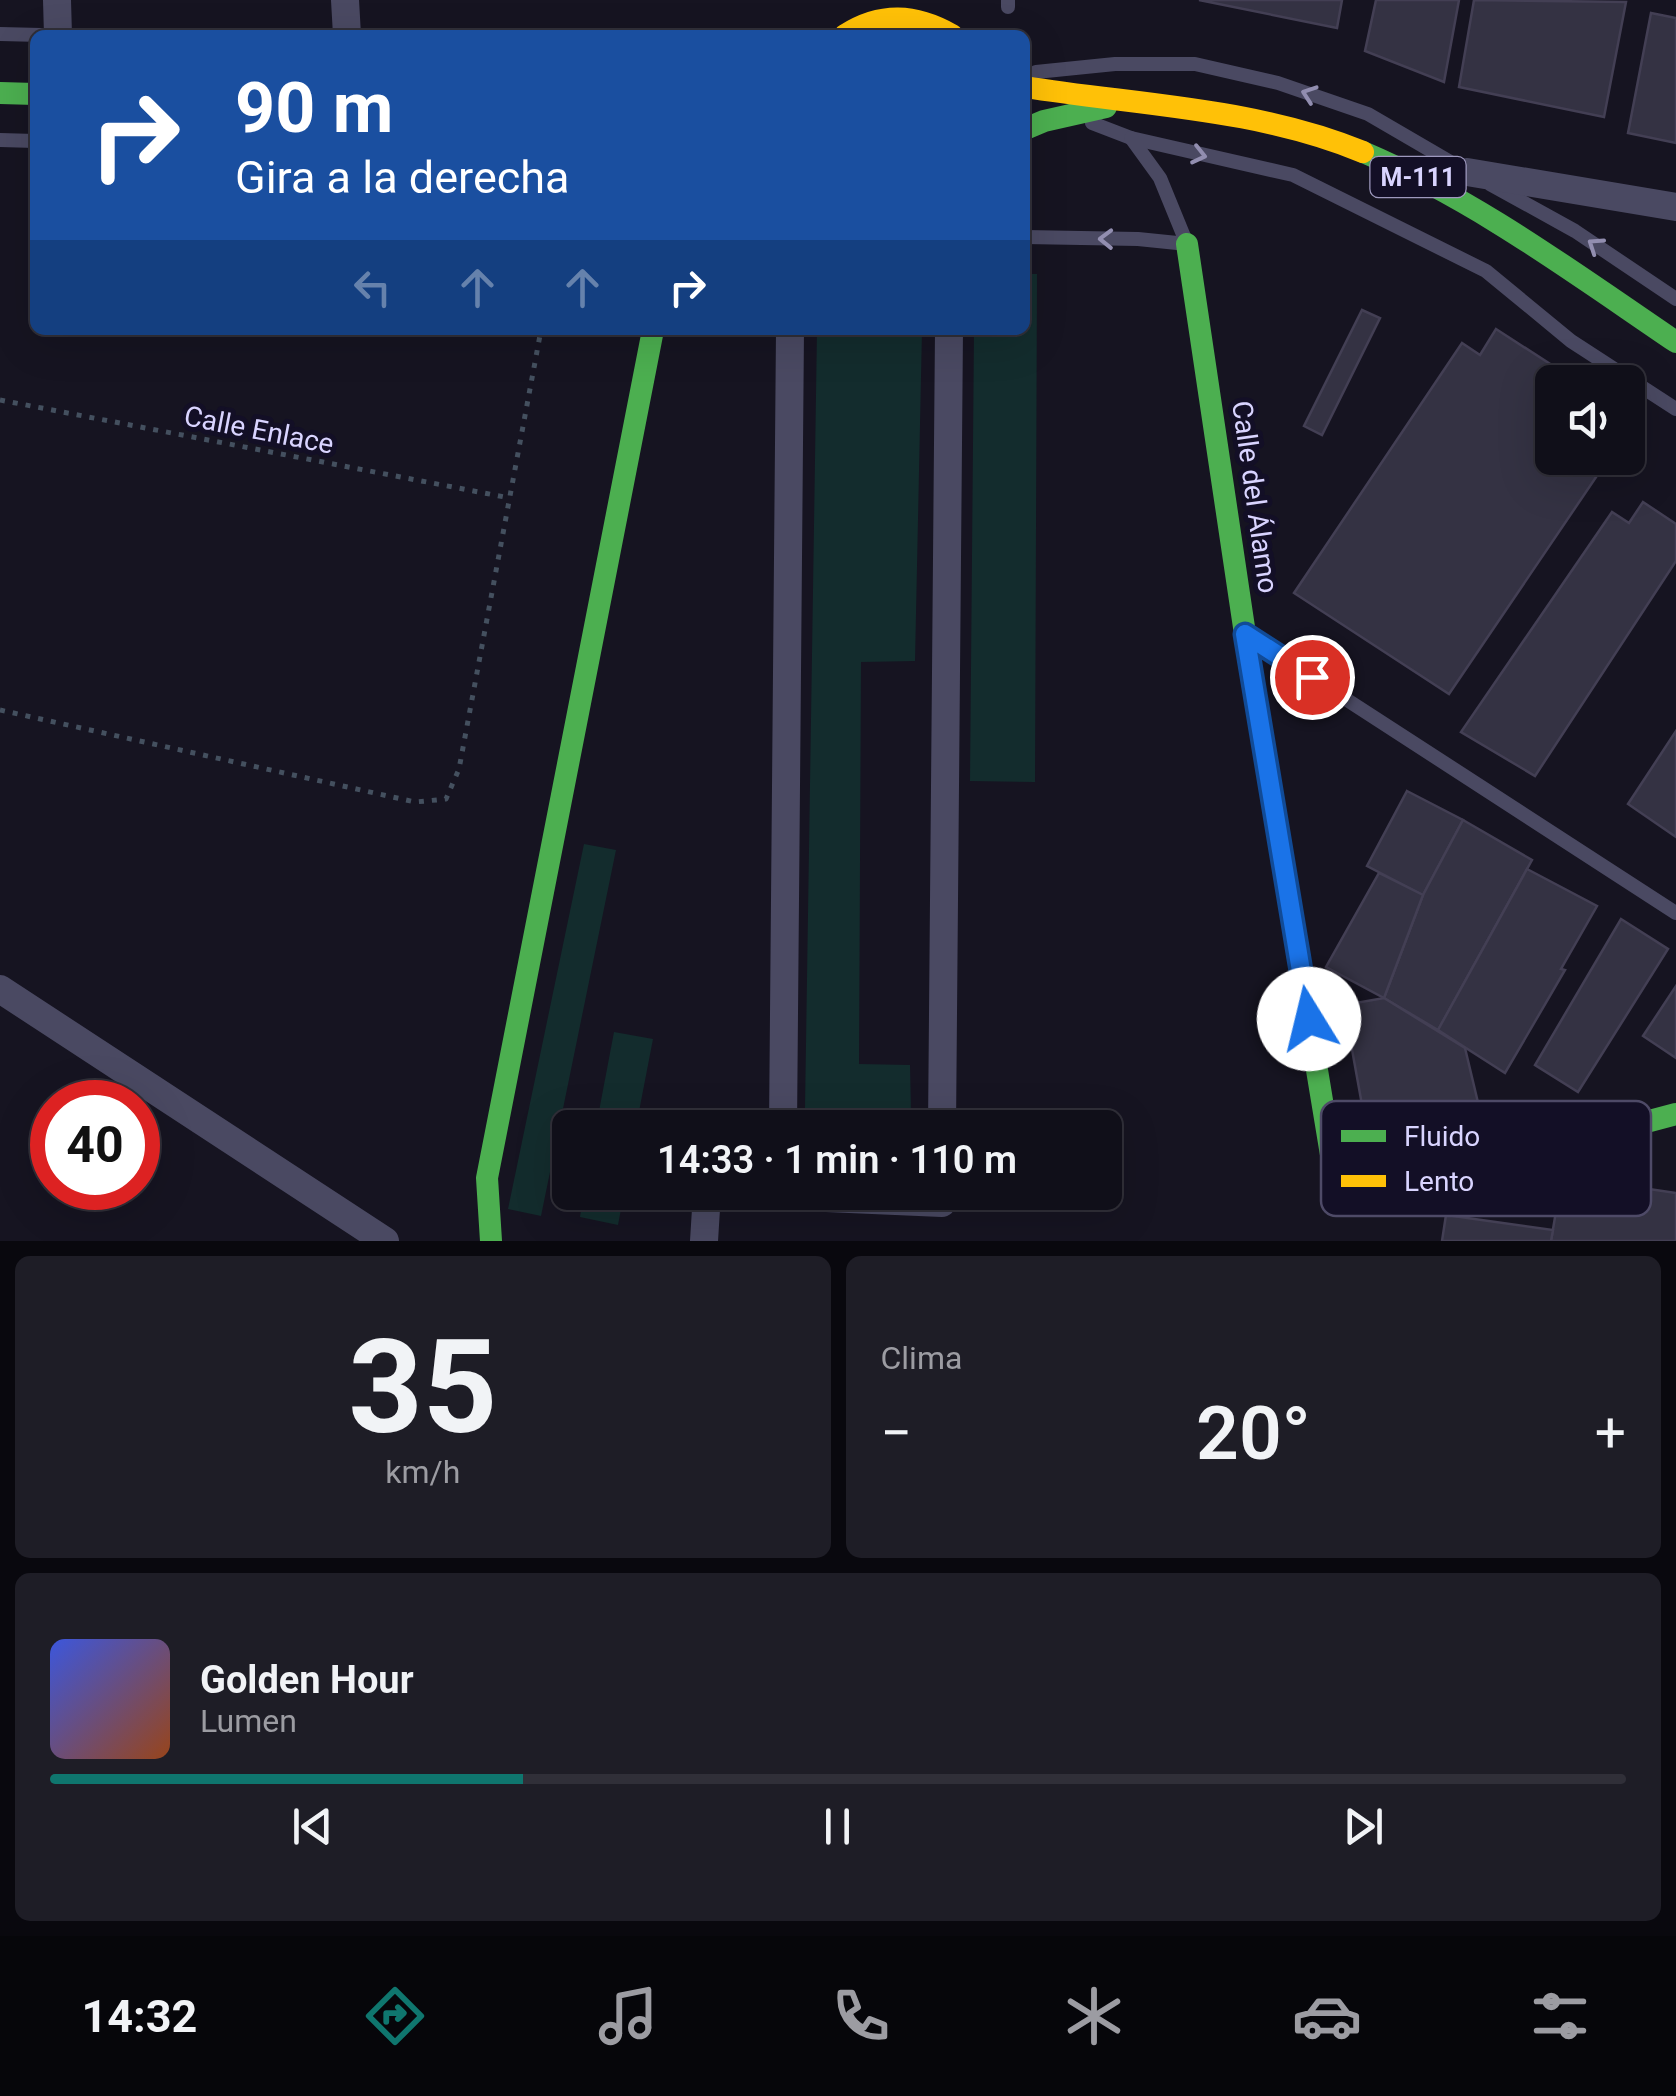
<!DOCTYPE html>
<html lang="es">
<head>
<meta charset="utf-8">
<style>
  body { margin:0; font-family:Roboto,sans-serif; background:#1e1d26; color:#f1f3f6; height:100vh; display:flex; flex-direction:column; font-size:38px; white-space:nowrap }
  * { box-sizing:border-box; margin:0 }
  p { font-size:32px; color:#9c9ca2 }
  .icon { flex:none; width:55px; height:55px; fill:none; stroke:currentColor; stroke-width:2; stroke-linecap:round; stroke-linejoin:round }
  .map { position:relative; height:1241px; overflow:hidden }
  .sheet { display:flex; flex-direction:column; gap:15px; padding:15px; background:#09080e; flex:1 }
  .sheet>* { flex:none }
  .hud { position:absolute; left:30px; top:30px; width:1000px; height:305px; border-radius:15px; box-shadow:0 10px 40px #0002,0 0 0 2px #302f38; background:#1a4fa0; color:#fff; overflow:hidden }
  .controls { position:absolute; left:1535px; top:365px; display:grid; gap:20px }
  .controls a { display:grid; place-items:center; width:110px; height:110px; border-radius:15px; background:#100f19; box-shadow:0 10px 40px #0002,0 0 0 2px #302f38; font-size:50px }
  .speed { position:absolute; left:30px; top:1080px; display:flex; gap:20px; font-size:50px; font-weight:700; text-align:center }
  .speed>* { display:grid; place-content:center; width:130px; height:130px; border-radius:50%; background:#100f19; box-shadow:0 10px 40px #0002,0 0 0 2px #302f38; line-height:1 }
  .speed .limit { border:15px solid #d22; background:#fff; color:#111 }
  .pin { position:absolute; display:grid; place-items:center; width:85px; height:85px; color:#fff; margin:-42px; border:5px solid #fff; border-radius:50%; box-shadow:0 2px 10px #0007 }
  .me { position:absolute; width:110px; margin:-55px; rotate:351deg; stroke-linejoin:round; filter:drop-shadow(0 0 8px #0008) }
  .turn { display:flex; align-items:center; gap:35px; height:210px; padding:0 40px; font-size:45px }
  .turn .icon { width:130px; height:130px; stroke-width:2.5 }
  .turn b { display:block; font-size:70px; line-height:85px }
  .lanes { display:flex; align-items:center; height:95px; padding:0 40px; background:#0003; justify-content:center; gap:50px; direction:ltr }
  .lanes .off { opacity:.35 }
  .big { font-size:75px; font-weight:600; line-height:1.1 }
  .sheet .card { flex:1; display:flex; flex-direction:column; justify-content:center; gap:15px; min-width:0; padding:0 35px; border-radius:15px; background:#1e1d26 }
  .sheet .dial { align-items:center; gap:0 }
  .dial b { font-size:130px; line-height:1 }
  .song { display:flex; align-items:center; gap:30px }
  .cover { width:120px; height:120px; border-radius:15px; background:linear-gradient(135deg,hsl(230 70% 55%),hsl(20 70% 35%)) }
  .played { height:10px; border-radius:5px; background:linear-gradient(90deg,#0f766e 30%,#302f38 30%) }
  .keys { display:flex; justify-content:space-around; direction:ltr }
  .heat { display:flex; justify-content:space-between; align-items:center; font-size:55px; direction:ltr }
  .sheet .tiles { flex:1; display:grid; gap:15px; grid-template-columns:1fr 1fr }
  .card:last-child { grid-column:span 2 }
  .trip { position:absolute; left:552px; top:1110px; width:570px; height:100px; border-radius:15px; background:#100f19; box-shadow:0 10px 40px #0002,0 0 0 2px #302f38; font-weight:600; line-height:100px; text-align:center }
  .menu { display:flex; height:160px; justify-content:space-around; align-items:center; background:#06060a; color:#9c9ca2 }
  .menu .icon { width:70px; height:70px }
  .menu .on { color:#0f766e }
  .menu b { font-size:45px; color:#f1f3f6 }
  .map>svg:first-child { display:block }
</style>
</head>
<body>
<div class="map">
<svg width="1676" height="1241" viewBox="0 0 1676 1241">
  <rect width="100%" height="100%" fill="#161421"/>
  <g fill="#132c2d">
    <polygon points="1025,274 1037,274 1035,782 970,781 974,330 1025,330"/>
    <polygon points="817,330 922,330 915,661 861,662 859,1064 910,1065 911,1112 805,1108"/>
    <polygon points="584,844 616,850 541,1216 508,1209"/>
    <polygon points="614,1032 653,1039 636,1127 596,1127"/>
    <polygon points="584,1193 624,1193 618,1225 580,1217"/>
  </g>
  <g fill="#343243" stroke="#433f54" stroke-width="2.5">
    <polygon points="1199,0 1342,0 1337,28"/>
    <polygon points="1376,0 1459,0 1444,82 1365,51"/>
    <polygon points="1474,0 1626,2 1604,117 1459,87"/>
    <polygon points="1651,13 1676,18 1676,143 1628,133"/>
    <polygon points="1362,310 1380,318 1322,435 1304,426"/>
    <polygon points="1496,329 1578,382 1552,382 1552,458 1609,458 1449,694 1294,593 1462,343 1480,355"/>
    <polygon points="1643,502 1676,524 1676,561 1535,776 1461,732 1612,512 1629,523"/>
    <polygon points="1676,731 1676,837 1628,804"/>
    <polygon points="1407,791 1463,820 1423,895 1367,866"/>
    <polygon points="1463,820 1532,860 1438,1030 1384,998 1423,895"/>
    <polygon points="1527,869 1597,906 1561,969 1565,970 1505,1073 1438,1030"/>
    <polygon points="1379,873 1423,895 1384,998 1326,967"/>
    <polygon points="1621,919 1668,949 1578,1092 1535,1065"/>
    <polygon points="1676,986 1676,1058 1643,1036"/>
    <polygon points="1384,998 1465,1048 1486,1136 1373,1166 1344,1005"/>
    <polygon points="1562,1176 1676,1193 1676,1241 1551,1241"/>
    <polygon points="1446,1215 1553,1230 1551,1241 1442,1241"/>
  </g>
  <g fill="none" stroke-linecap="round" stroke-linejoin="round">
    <g stroke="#44505f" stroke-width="5" stroke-dasharray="5 8" stroke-linecap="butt">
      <polyline points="0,400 510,498"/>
      <polyline points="0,710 415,802 446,799 459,769 541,330"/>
    </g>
    <g stroke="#4a4962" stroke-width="14">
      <polyline points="1008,7 1008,0"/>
      <polyline points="0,34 41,35"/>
      <polyline points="1036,72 1115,64 1195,64 1278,83 1368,114 1471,174"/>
      <polyline points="1092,123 1131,138 1293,175 1486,271 1571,341 1676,409"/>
      <polyline points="0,140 35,141"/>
      <polyline points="1490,184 1575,231 1676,299"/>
      <polyline points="1025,237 1138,239 1187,244 1160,178 1131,138"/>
      <polyline points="1253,639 1676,913"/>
    </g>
    <g stroke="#4a4962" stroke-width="28">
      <polyline points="57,0 58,35"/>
      <polyline points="345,0 347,35"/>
      <polyline points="1467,172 1676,207"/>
      <polyline points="0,989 385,1241"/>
      <polyline points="783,1128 790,330"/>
      <polyline points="942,1128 949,330"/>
      <polyline points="704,1241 707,1193 942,1203 942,1192"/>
    </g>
    <g stroke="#4caf50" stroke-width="22">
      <polyline points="0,93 35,94"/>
      <polyline points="1025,129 1044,121 1106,107"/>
      <path d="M1363,152c113,48 211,121 313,190"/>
      <polyline points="1187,244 1245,634 1334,1173 1387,1191 1676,1114"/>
      <polyline points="491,1241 487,1178 653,330"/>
    </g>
    <g stroke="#ffc107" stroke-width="22">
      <path d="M845,35c36,-23 70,-21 107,0"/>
      <path d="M1025,87c112,18 232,21 338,65"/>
    </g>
  </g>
  <defs><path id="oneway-chevron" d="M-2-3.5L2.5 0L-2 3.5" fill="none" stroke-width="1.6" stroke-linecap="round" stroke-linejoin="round" transform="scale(2.5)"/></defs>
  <g stroke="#928eb0">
    <use href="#oneway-chevron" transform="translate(1309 94) rotate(-161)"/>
    <use href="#oneway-chevron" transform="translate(1199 155) rotate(13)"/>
    <use href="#oneway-chevron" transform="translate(1106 239) rotate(-179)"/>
    <use href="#oneway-chevron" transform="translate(1595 245) rotate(-146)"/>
  </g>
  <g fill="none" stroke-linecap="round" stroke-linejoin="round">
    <g stroke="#114b97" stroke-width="25">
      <polyline id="route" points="1309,1019 1245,634 1312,677"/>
    </g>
    <use href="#route" stroke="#1a73e8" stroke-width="18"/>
  </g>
  <g text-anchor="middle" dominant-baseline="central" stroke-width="10" stroke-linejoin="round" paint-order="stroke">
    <rect fill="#130f26" stroke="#9e99be" stroke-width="2.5" x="1370.5" y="157" width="95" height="40" rx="8"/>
    <g font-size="25" font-weight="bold" fill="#d9d4ff">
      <text x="1418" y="177">M-111</text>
    </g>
    <g font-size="28" fill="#d9d4ff" stroke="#130f26">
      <text transform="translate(259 430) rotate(11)">Calle Enlace</text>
      <text transform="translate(1255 497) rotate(82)">Calle del Álamo</text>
    </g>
  </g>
  <rect x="1321" y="1101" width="330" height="115" rx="15" fill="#130f26" stroke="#4e4a67" stroke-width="2.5"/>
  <rect x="1341" y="1130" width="45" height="12" fill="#4caf50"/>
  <rect x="1341" y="1175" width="45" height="12" fill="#ffc107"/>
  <g font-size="28" fill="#d9d4ff">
    <text x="1404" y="1146">Fluido</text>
    <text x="1404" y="1191">Lento</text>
  </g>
</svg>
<div class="controls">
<a><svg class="icon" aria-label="sound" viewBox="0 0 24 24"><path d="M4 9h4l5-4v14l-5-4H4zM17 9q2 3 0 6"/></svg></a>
</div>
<div class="speed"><div class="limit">40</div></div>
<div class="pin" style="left:1312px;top:677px;background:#d93025"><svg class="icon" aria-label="arrive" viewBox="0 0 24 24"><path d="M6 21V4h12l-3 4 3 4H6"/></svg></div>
<svg class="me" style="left:1309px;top:1019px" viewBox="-20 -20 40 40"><circle r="19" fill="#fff"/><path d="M0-13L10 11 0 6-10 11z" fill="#1a73e8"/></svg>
<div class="trip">14:33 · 1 min · 110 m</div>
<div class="hud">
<div class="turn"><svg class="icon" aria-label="right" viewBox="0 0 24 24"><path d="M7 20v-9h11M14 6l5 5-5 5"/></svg><div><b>90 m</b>Gira a la derecha</div></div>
<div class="lanes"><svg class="icon off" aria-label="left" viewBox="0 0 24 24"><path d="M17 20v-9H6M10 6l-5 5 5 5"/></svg><svg class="icon off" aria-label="ahead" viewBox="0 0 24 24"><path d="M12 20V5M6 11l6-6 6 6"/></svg><svg class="icon off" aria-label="ahead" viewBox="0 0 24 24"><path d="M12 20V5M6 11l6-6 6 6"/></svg><svg class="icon" aria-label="right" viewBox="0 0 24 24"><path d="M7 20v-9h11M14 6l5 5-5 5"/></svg></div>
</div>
</div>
<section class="sheet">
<div class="tiles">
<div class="card dial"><b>35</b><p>km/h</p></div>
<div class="card"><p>Clima</p>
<div class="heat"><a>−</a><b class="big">20°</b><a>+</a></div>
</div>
<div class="card">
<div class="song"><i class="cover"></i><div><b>Golden Hour</b><p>Lumen</p></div></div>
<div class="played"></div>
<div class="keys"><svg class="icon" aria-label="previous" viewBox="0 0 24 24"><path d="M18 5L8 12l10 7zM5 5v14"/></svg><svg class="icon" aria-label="pause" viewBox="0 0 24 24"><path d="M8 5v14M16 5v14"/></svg><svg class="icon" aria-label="next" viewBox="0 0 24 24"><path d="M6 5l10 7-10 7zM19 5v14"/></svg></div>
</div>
</div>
</section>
<nav class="menu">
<b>14:32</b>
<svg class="icon on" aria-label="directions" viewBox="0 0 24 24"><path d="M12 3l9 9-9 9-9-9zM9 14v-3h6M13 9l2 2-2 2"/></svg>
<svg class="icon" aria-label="music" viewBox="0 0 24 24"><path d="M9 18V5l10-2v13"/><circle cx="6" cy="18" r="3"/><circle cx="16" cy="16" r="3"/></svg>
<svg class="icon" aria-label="phone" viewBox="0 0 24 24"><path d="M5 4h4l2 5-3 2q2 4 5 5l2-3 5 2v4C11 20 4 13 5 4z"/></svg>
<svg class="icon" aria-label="climate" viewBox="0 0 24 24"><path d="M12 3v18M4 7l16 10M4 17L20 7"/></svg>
<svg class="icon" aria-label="car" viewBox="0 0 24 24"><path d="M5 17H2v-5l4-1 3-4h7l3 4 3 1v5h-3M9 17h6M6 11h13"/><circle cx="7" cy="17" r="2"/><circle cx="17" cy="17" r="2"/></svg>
<svg class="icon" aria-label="filters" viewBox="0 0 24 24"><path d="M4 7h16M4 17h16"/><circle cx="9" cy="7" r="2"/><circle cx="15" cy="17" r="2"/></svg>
</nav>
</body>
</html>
